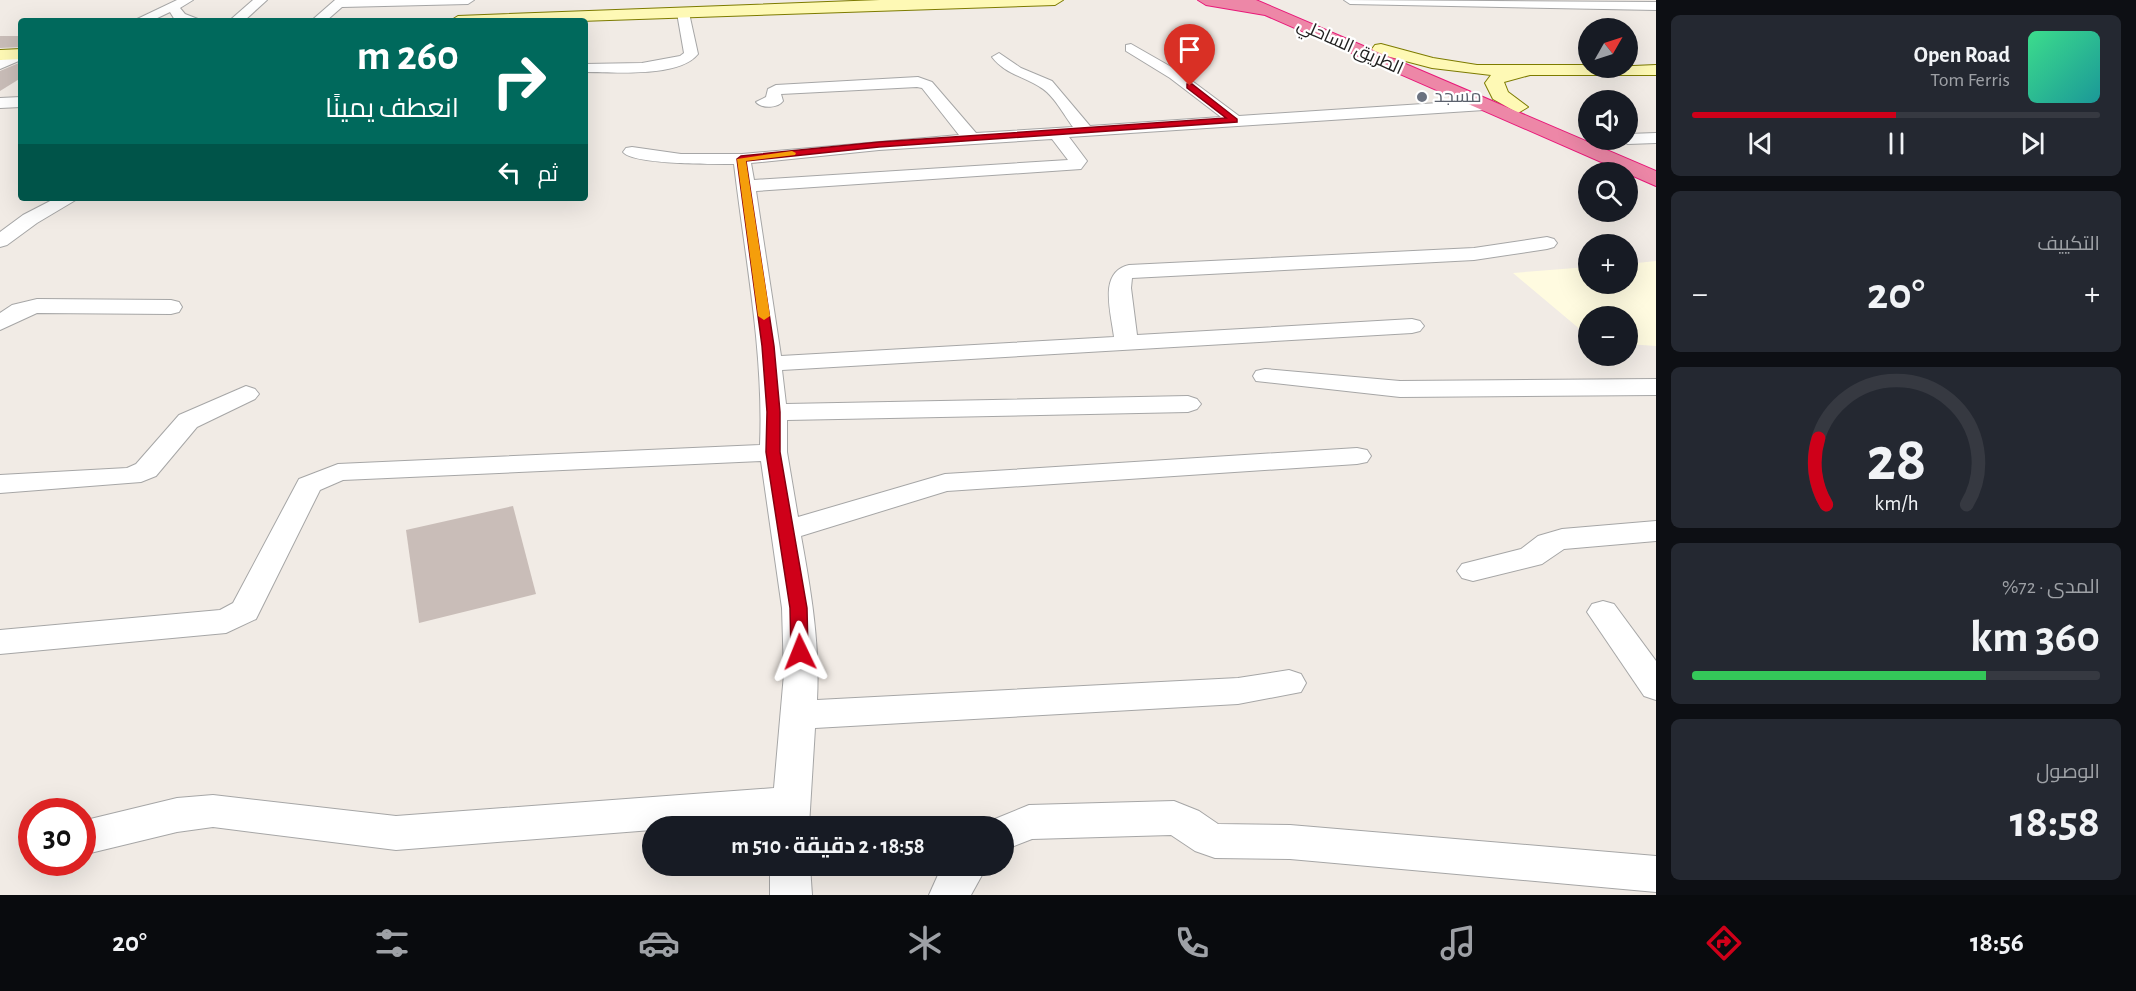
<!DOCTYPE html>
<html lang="ar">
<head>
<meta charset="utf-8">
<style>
  body { margin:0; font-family:"Alegreya Sans",Cairo,sans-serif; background:#242831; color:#f1f3f6; direction:rtl; height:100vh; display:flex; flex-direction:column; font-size:22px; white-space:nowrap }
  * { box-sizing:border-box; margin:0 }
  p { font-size:20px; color:#9ea1a6 }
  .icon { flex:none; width:33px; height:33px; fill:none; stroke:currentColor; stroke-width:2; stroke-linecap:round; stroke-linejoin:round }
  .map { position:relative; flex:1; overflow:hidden; direction:ltr }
  .panel { display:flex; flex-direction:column; gap:15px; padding:15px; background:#0d0f14; width:480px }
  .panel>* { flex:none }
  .guide { position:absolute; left:18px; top:18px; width:570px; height:183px; border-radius:6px; box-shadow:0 6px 24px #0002; direction:rtl; background:#00695c; color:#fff; overflow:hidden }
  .needle { width:39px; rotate:51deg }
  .tools { position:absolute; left:1578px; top:18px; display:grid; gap:12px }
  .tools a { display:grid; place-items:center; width:60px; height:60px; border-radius:50%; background:#171b24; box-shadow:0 6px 24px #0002; font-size:30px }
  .speed { position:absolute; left:18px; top:798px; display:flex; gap:12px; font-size:30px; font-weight:700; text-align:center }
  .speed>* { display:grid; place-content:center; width:78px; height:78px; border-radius:50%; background:#171b24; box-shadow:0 6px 24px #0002; line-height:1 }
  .speed .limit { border:9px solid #d22; background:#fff; color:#111 }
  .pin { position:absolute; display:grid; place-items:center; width:51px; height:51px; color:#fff; margin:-62px -26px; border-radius:50% 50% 50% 0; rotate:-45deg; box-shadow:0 0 6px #0007 }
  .pin .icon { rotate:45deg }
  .me { position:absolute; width:66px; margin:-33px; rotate:358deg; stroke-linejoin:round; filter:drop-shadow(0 0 4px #0008) }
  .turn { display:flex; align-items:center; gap:21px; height:126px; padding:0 30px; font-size:27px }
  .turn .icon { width:78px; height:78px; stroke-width:2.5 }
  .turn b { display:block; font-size:42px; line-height:51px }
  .then { display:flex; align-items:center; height:57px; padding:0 30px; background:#0003; gap:12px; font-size:22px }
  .big { font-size:45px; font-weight:700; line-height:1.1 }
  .panel .tile { flex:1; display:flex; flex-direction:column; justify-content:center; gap:9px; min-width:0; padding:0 21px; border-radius:9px; background:#242831 }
  .panel .dial { align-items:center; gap:0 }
  .dial svg { height:156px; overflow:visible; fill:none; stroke:#363941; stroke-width:7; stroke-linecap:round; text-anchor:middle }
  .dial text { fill:#f1f3f6; stroke:none }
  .song { display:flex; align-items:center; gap:18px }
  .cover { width:72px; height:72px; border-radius:9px; background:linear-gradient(135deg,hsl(150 70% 55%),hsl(180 70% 35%)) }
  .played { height:6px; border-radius:3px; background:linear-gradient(90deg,#cf0019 50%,#363941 50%) }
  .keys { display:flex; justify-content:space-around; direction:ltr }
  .heat { display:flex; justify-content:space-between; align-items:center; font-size:33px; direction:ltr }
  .charge { height:9px; border-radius:4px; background:linear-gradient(90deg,#34c759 72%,#363941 0) }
  .trip { position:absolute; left:642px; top:816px; width:372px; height:60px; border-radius:30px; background:#171b24; box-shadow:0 6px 24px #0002; font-weight:700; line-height:60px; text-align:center; direction:rtl }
  .menu { display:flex; height:96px; justify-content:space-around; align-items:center; background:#090b0e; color:#9ea1a6 }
  .menu .icon { width:42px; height:42px }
  .menu .active { color:#cf0019 }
  .menu b { font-size:27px; color:#f1f3f6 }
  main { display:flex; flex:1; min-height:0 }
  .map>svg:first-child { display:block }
</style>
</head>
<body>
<main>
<section class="panel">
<div class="tile">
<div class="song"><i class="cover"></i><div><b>Open Road</b><p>Tom Ferris</p></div></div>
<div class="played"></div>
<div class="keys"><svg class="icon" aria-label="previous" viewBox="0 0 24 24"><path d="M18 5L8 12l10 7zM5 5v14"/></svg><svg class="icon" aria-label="pause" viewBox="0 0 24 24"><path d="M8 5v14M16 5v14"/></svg><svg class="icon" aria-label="next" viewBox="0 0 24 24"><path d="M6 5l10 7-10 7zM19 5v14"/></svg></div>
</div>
<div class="tile"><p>التكييف</p>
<div class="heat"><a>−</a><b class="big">20°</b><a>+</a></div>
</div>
<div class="tile dial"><svg viewBox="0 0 100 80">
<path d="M14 69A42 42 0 1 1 86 69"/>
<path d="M14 69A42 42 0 0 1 10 35" stroke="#cf0019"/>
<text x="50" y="56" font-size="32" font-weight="700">28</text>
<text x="50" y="72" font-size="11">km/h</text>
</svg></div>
<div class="tile"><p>المدى · 72%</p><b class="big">360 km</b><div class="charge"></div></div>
<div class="tile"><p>الوصول</p><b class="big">18:58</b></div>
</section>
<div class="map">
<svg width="1656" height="895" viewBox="0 0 1656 895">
  <rect width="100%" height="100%" fill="#f1ebe5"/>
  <polygon fill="#fffbe0" points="1656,261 1656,346 1628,344 1628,316 1588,316 1588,336 1513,273 1588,267 1588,284 1628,284 1628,264"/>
  <g fill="#c9bdb8">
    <polygon points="0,36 21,36 21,47 0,48"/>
    <polygon points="21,62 21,78 0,91 0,71"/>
    <polygon points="513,506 536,594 419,623 406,530"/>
  </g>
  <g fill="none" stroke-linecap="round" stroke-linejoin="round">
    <g stroke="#a6a6a6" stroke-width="2">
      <g id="street">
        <polygon points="177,0 193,0 180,8 185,14 203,21 175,20 170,12 151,21 133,21"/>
        <polygon points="253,0 267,0 244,21 229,21"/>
        <polygon points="335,0 474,0 468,4 342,7 326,21 311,21"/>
        <polygon points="1344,0 1656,2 1656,10 1350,4"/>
        <path d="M683,9l6,4 9,41c-19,24 -84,18 -113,18v-8l57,-1 38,-7 4,-3 -7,-40z"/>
        <path d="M1131,44l49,28 59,44 245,-16 8,5 -8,5 -415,27 18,24 -6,8 -325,22 25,165 333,-19c-3,-25 -16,-65 15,-72l345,-17 73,-11 7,2 3,4 -3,4 -7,2 -73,11 -342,18 -1,10 6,47 275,-16 8,2 4,5 -4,5 -8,2 -630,37 4,34 402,-8 9,3 4,5 -4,5 -9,3 -401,8v32l11,65 147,-43 412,-26 10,2 4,6 -4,6 -10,2 -410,27 -146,45c10,55 19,108 16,164l421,-22 51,-8 12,4 5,9 -5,9 -63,12 -423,24 -6,98h-38v-5l-74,5h-45v4l-256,20 -183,-23 -36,5 -95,23v-34l95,-23 36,-3 183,21 378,-28 10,-114 -2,-66 -21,-147 -418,19 -23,10 -64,129 -30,14 -226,21v-24l220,-20 13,-7 66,-124 39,-15 422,-19c4,-93 -15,-187 -26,-281 -19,0 -101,1 -111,-12l3,-4 6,-1 49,7h61l217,-19 -37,-47 -5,-1 -136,7 2,7c-5,7 -21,8 -27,1l10,-5 2,-8 8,-4 142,-8 14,5 44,51 97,-6c-9,-12 -20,-33 -33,-40 -17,-11 -35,-13 -48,-30l7,-4 22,15 31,13 38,45 131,-9 -51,-39 -44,-27v-6zM1052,139l16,21 -314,20 -3,-17 128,-13z"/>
        <polygon points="21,51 21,60 0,69 0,60"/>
        <polygon points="21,97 21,107 0,108 0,98"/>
        <polygon points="1656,133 1656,143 1628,144 1620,140 1628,140 1628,134"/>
        <polygon points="56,198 79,198 37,223 7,245 0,247 0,232 23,215"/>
        <polygon points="37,299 171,300 179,302 182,307 179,312 171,314 37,313 0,330 0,313 12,305"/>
        <polygon points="1265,369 1400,381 1656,379 1656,395 1400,397 1256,381 1253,376 1256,371"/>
        <polygon points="246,386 255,389 259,394 255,399 197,427 156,476 141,482 0,493 0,475 127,468 136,464 179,415"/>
        <polygon points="1656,521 1656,541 1564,549 1542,564 1473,581 1462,578 1457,571 1462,564 1521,549 1538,536 1562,529"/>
        <polygon points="1603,601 1614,604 1656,661 1656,700 1644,696 1587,612 1592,604"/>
        <polygon points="1174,801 1199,811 1218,824 1290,825 1656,856 1656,892 1290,859 1215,858 1195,851 1171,835 1032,839 1004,850 1004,826 987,826 990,821 1029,805"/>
        <polygon points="770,866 810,866 812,895 770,895"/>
        <polygon points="942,866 987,866 971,895 929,895"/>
      </g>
    </g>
    <g stroke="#7d7b00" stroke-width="2">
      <g id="secondary">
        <polygon points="880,0 1063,0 1055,5 580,21 450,21 458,16"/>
        <polygon points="1381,44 1433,58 1477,65 1588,65 1588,68 1656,65 1656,75 1530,75 1504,82 1508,92 1528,107 1518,113 1493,99 1485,83 1491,75 1432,68 1375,53 1372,49 1375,45"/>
        <polygon points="21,49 21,59 0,60 0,50"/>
      </g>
    </g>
    <g stroke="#e81879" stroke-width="2">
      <polygon id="highway" points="1198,0 1256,0 1656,171 1656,186 1265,15 1206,5"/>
    </g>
    <use href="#street" fill="#fff" fill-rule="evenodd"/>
    <use href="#secondary" fill="#fef9b5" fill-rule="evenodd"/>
    <use href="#highway" fill="#ed87a7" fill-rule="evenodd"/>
  </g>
  <polygon fill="#cf0019" stroke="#870010" stroke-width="1.5" points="1187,84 1192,84 1237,119 1237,122 879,147 746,161 774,346 780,412 780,452 807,608 808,652 806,656 794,656 791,652 790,608 766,452 767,412 762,346 737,159 741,156 879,142 1226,118 1187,88"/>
  <polygon fill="#f59e0b" points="792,151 796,153 795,155 746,161 770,316 764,320 758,316 737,159"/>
  <circle fill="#6b7280" stroke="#fff" stroke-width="2" cx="1422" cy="97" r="6"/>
  <g text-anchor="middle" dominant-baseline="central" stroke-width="4.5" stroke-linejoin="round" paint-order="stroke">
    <g font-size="18" fill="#1f1f1f" stroke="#fff">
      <text transform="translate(1350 47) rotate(24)">الطريق الساحلي</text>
    </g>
    <g font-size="18" fill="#5b616d" stroke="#fff" text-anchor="start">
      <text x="1434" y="97">مسجد</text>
    </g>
  </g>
</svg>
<div class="tools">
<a><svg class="needle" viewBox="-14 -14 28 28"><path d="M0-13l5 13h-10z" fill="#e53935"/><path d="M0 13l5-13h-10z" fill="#9ea1a6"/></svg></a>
<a><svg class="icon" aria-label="sound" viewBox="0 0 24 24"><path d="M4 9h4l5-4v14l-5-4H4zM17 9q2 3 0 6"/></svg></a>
<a><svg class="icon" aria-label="search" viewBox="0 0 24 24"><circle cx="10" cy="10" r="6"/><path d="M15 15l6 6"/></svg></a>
<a>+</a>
<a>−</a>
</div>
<div class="speed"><div class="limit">30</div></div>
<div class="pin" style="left:1190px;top:86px;background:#d93025"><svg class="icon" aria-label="arrive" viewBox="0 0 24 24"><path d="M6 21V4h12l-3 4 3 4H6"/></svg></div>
<svg class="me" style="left:800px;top:652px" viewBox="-20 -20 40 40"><path d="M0-17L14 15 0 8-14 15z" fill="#cf0019" stroke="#fff" stroke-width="4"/></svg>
<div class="trip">18:58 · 2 دقيقة · 510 m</div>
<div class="guide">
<div class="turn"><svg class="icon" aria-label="right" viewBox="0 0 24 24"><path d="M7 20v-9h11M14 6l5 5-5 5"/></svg><div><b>260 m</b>انعطف يمينًا</div></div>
<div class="then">ثم<svg class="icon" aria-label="left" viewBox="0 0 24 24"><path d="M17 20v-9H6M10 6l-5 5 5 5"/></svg></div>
</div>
</div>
</main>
<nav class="menu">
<b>18:56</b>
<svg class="icon active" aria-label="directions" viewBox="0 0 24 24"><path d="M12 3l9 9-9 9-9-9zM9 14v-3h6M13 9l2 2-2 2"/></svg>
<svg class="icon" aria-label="music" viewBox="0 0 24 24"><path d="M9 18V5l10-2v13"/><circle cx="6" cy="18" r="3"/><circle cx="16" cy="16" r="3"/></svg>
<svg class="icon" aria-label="phone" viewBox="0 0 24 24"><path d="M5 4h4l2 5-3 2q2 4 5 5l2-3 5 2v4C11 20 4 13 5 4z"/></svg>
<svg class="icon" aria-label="climate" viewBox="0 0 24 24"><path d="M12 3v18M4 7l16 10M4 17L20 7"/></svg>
<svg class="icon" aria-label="car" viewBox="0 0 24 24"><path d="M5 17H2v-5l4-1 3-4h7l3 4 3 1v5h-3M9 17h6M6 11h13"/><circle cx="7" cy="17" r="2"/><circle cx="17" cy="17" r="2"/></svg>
<svg class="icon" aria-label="filters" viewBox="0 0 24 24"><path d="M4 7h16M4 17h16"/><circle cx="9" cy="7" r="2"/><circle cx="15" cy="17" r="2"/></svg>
<b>20°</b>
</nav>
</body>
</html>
